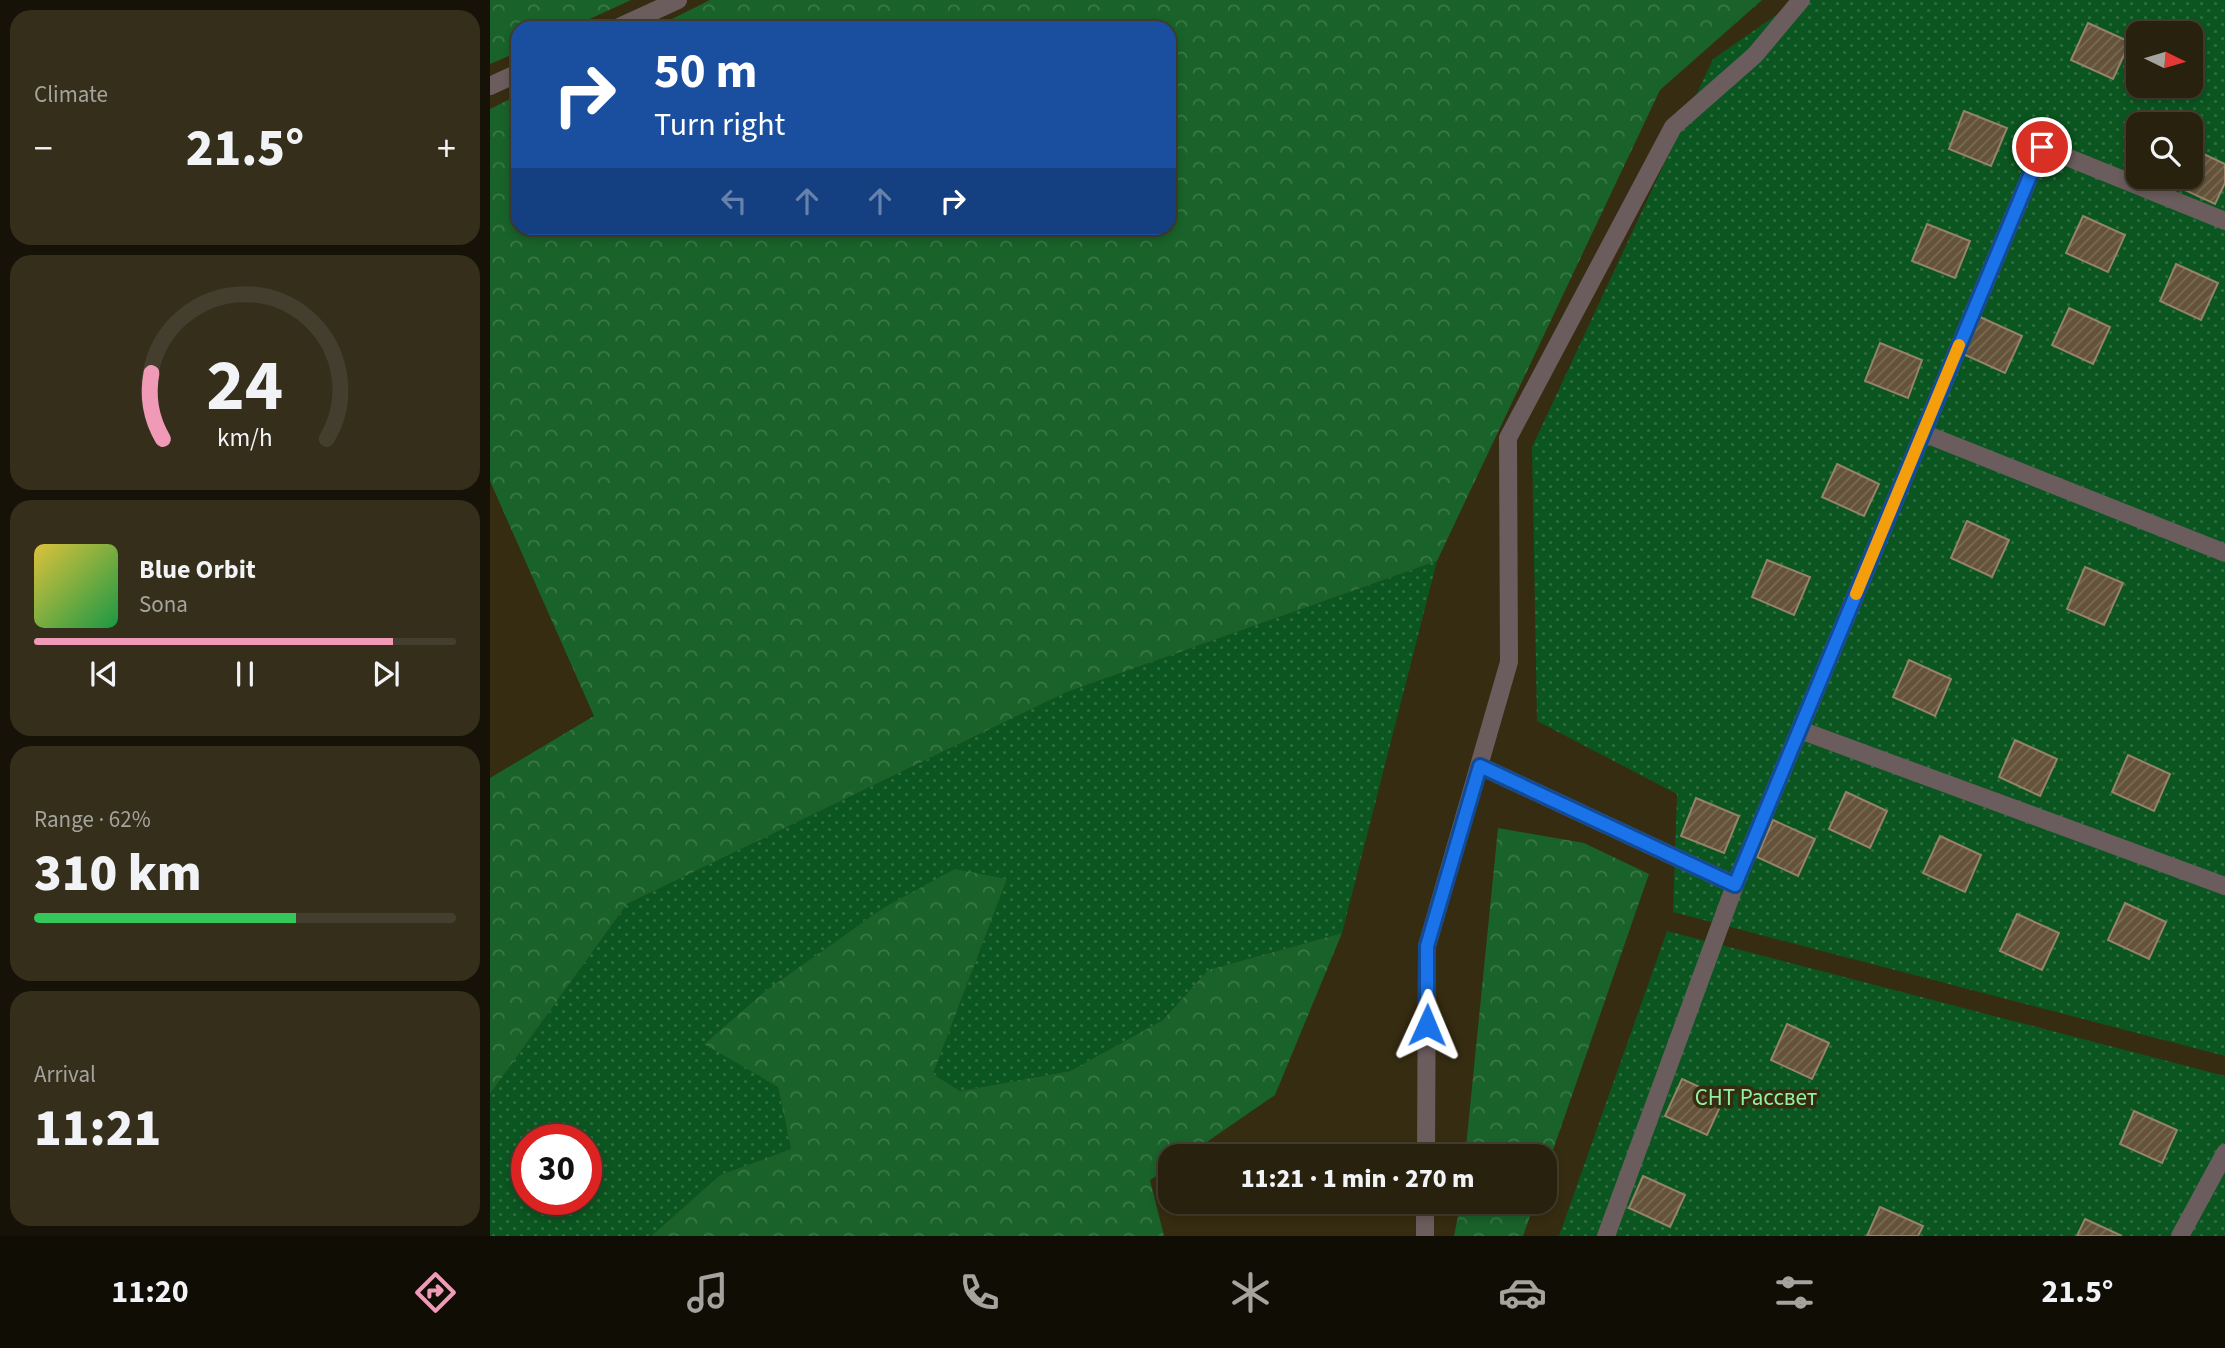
<!DOCTYPE html>
<html lang="en">
<head>
<meta charset="utf-8">
<style>
  body { margin:0; font-family:"Source Sans 3",sans-serif; background:#342e1b; color:#f1f3f6; height:100vh; display:flex; flex-direction:column; font-size:26px; white-space:nowrap }
  * { box-sizing:border-box; margin:0 }
  p { font-size:23px; color:#a5a39d }
  .icon { flex:none; width:38px; height:38px; fill:none; stroke:currentColor; stroke-width:2; stroke-linecap:round; stroke-linejoin:round }
  .map { position:relative; flex:1; overflow:hidden }
  .drawer { display:flex; flex-direction:column; gap:10px; padding:10px; background:#161207; width:490px }
  .drawer>* { flex:none }
  .guide { position:absolute; left:21px; top:21px; width:665px; height:214px; border-radius:21px; box-shadow:0 4px 10px #0003,0 0 0 2px #443e2e; background:#1a4fa0; color:#fff; overflow:hidden }
  .needle { width:46px; rotate:95deg }
  .buttons { position:absolute; left:1636px; top:21px; display:grid; gap:14px }
  .buttons a { display:grid; place-items:center; width:77px; height:77px; border-radius:14px; background:#28210d; box-shadow:0 4px 10px #0003,0 0 0 2px #443e2e; font-size:35px }
  .speed { position:absolute; left:21px; top:1124px; display:flex; gap:14px; font-size:35px; font-weight:700; text-align:center }
  .speed>* { display:grid; place-content:center; width:91px; height:91px; border-radius:50%; background:#28210d; box-shadow:0 4px 10px #0003,0 0 0 2px #443e2e; line-height:1 }
  .speed .limit { border:10px solid #d22; background:#fff; color:#111 }
  .pin { position:absolute; display:grid; place-items:center; width:60px; height:60px; color:#fff; margin:-30px; border:4px solid #fff; border-radius:50%; box-shadow:0 2px 7px #0007 }
  .me { position:absolute; width:77px; margin:-38px; rotate:1deg; stroke-linejoin:round; filter:drop-shadow(0 0 5px #0008) }
  .turn { display:flex; align-items:center; gap:24px; height:147px; padding:0 28px; font-size:32px }
  .turn .icon { width:91px; height:91px; stroke-width:2.5 }
  .turn b { display:block; font-size:49px; line-height:60px }
  .lanes { display:flex; align-items:center; height:66px; padding:0 28px; background:#0003; justify-content:center; gap:35px; direction:ltr }
  .lanes .off { opacity:.35 }
  .big { font-size:52px; font-weight:800; line-height:1.1 }
  .drawer .card { flex:1; display:flex; flex-direction:column; justify-content:center; gap:10px; min-width:0; padding:0 24px; border-radius:21px; background:#342e1b }
  .drawer .dial { align-items:center; gap:0 }
  .dial svg { height:182px; overflow:visible; fill:none; stroke:#443e2e; stroke-width:7; stroke-linecap:round; text-anchor:middle }
  .dial text { fill:#f1f3f6; stroke:none }
  .song { display:flex; align-items:center; gap:21px }
  .cover { width:84px; height:84px; border-radius:10px; background:linear-gradient(135deg,hsl(50 70% 55%),hsl(140 70% 35%)) }
  .played { height:7px; border-radius:4px; background:linear-gradient(90deg,#f09ab7 85%,#443e2e 85%) }
  .keys { display:flex; justify-content:space-around; direction:ltr }
  .heat { display:flex; justify-content:space-between; align-items:center; font-size:38px; direction:ltr }
  .charge { height:10px; border-radius:5px; background:linear-gradient(90deg,#34c759 62%,#443e2e 0) }
  .trip { position:absolute; left:668px; top:1144px; width:399px; height:70px; border-radius:21px; background:#28210d; box-shadow:0 4px 10px #0003,0 0 0 2px #443e2e; font-weight:800; line-height:70px; text-align:center }
  .tab-bar { display:flex; height:112px; justify-content:space-around; align-items:center; background:#100d05; color:#a5a39d }
  .tab-bar .icon { width:49px; height:49px }
  .tab-bar .current { color:#f09ab7 }
  .tab-bar b { font-size:32px; color:#f1f3f6 }
  main { display:flex; flex:1; min-height:0 }
  .map>svg:first-child { display:block }
</style>
</head>
<body>
<main>
<section class="drawer">
<div class="card"><p>Climate</p>
<div class="heat"><a>−</a><b class="big">21.5°</b><a>+</a></div>
</div>
<div class="card dial"><svg viewBox="0 0 100 80">
<path d="M14 69A42 42 0 1 1 86 69"/>
<path d="M14 69A42 42 0 0 1 9 40" stroke="#f09ab7"/>
<text x="50" y="56" font-size="32" font-weight="700">24</text>
<text x="50" y="72" font-size="11">km/h</text>
</svg></div>
<div class="card">
<div class="song"><i class="cover"></i><div><b>Blue Orbit</b><p>Sona</p></div></div>
<div class="played"></div>
<div class="keys"><svg class="icon" aria-label="previous" viewBox="0 0 24 24"><path d="M18 5L8 12l10 7zM5 5v14"/></svg><svg class="icon" aria-label="pause" viewBox="0 0 24 24"><path d="M8 5v14M16 5v14"/></svg><svg class="icon" aria-label="next" viewBox="0 0 24 24"><path d="M6 5l10 7-10 7zM19 5v14"/></svg></div>
</div>
<div class="card"><p>Range · 62%</p><b class="big">310 km</b><div class="charge"></div></div>
<div class="card"><p>Arrival</p><b class="big">11:21</b></div>
</section>
<div class="map">
<svg width="1735" height="1236" viewBox="0 0 1735 1236">
  <defs>
    <pattern id="grass-dots" width="8" height="8" patternUnits="userSpaceOnUse" patternTransform="scale(1.75)"><rect width="8" height="8" fill="#0b5520"/><path d="M2 2h.1M6 6h.1" fill="none" stroke="#2e6d3f" stroke-width="1.8" stroke-linecap="round"/></pattern>
    <pattern id="forest-crowns" width="20" height="18" patternUnits="userSpaceOnUse" patternTransform="scale(1.75)"><rect width="20" height="18" fill="#19622a"/><path d="M2 6a3 3 0 1 1 6 0M12 15a3 3 0 1 1 6 0" fill="none" stroke="#3a7848"/></pattern>
    <pattern id="building-hatch" width="6" height="6" patternUnits="userSpaceOnUse" patternTransform="scale(1.75)"><rect width="6" height="6" fill="#64533a"/><path d="M-1 1l2-2M0 6l6-6M5 7l2-2" fill="none" stroke="#7a6b55"/></pattern>
  </defs>
  <rect width="100%" height="100%" fill="#362c11"/>
  <g fill="url(#grass-dots)" fill-rule="evenodd">
    <path d="M1308,0h427v1056l-552,-144 4,-118 -140,-73 -5,-274 181,-388zM1648,33h53v53h-53zM1648,124h53v53h-53z"/>
    <path d="M947,561l-95,372 -134,37 -45,50 -93,51 -110,20 -27,-17 74,-195 -124,29 -119,84 -59,51 73,44 13,62 -71,26 -69,61h-161v-142l137,-190 440,-212zM37,1139h59v60h-59z"/>
    <polygon points="1177,931 1735,1076 1735,1236 1069,1236"/>
  </g>
  <g fill="url(#forest-crowns)">
    <polygon points="0,0 141,0 80,28 28,28 28,52 0,64"/>
    <polygon points="220,0 1272,0 1170,90 947,561 577,692 137,904 0,1094 0,778 104,716 0,481 0,109 28,95 28,228 679,228 679,28 164,28"/>
    <polygon points="1008,828 1094,843 1159,874 1055,1173 1055,1157 975,1157"/>
    <polygon points="465,869 517,879 443,1074 470,1091 580,1071 673,1020 718,970 852,933 785,1095 695,1157 681,1157 681,1167 660,1180 674,1236 161,1236 230,1175 301,1149 288,1087 214,1044 274,992 393,908"/>
    <polygon points="971,1202 1045,1202 1033,1236 964,1236"/>
  </g>
  <g fill="url(#building-hatch)" stroke="#968369" stroke-width="2">
    <polygon points="1598,23 1640,42 1623,79 1581,60"/>
    <polygon points="1474,111 1517,128 1501,166 1459,149"/>
    <polygon points="1701,148 1735,164 1735,183 1725,204 1684,185 1687,177 1701,177"/>
    <polygon points="1593,216 1635,235 1618,272 1576,253"/>
    <polygon points="1437,224 1480,241 1465,278 1422,261"/>
    <polygon points="1686,264 1728,283 1711,320 1670,301"/>
    <polygon points="1579,308 1620,327 1603,364 1562,345"/>
    <polygon points="1490,317 1532,336 1515,373 1473,354"/>
    <polygon points="1390,343 1432,360 1418,398 1375,381"/>
    <polygon points="1347,464 1389,484 1374,516 1332,497"/>
    <polygon points="1477,521 1519,540 1502,577 1461,558"/>
    <polygon points="1277,560 1320,577 1304,615 1262,597"/>
    <polygon points="1595,567 1633,583 1614,625 1577,609"/>
    <polygon points="1419,660 1461,679 1445,716 1403,697"/>
    <polygon points="1525,740 1567,759 1550,796 1509,777"/>
    <polygon points="1638,755 1680,774 1664,811 1622,792"/>
    <polygon points="1356,792 1397,811 1380,848 1339,829"/>
    <polygon points="1206,798 1249,816 1234,853 1191,836"/>
    <polygon points="1283,820 1325,839 1308,876 1267,857"/>
    <polygon points="1450,836 1491,855 1475,892 1433,873"/>
    <polygon points="1635,903 1676,922 1659,959 1618,940"/>
    <polygon points="1527,914 1569,933 1552,970 1510,951"/>
    <polygon points="1297,1024 1339,1043 1322,1079 1281,1060"/>
    <polygon points="1192,1079 1234,1098 1217,1135 1175,1116"/>
    <polygon points="1644,1111 1687,1130 1672,1163 1630,1144"/>
    <polygon points="1153,1176 1195,1195 1180,1227 1139,1208"/>
    <polygon points="1390,1207 1433,1226 1428,1236 1377,1236"/>
    <polygon points="1595,1219 1632,1236 1587,1236"/>
  </g>
  <g fill="none" stroke-linecap="round" stroke-linejoin="round">
    <g stroke="#6b5c5d" stroke-width="18">
      <polyline points="1552,147 1735,221"/>
      <polyline points="1433,433 1735,553"/>
      <polyline points="1310,730 1735,886"/>
    </g>
    <g stroke="#6b5c5d" stroke-width="18">
      <polyline points="127,28 188,0"/>
      <polyline points="0,86 28,73"/>
      <polyline points="990,766 1245,885 1116,1236"/>
      <polyline points="1245,885 1552,147"/>
      <polyline points="936,1157 937,946 1019,662 1018,438 1183,127 1265,55 1311,0"/>
      <polyline points="935,1236 935,1202"/>
      <polyline points="1690,1236 1735,1153"/>
    </g>
  </g>
  <g fill="none" stroke-linecap="round" stroke-linejoin="round">
    <g stroke="#114b97" stroke-width="18">
      <polyline id="route" points="937,1025 937,946 990,766 1245,885 1552,147"/>
    </g>
    <use href="#route" stroke="#1a73e8" stroke-width="12"/>
    <polyline stroke="#f59e0b" stroke-width="12" points="1366,594 1469,345"/>
  </g>
  <g text-anchor="middle" dominant-baseline="central" stroke-width="7" stroke-linejoin="round" paint-order="stroke">
    <g font-size="23" fill="#92f09f" stroke="#362c11">
      <text x="1266" y="1097">СНТ Рассвет</text>
    </g>
  </g>
</svg>
<div class="buttons">
<a><svg class="needle" viewBox="-14 -14 28 28"><path d="M0-13l5 13h-10z" fill="#e53935"/><path d="M0 13l5-13h-10z" fill="#a5a39d"/></svg></a>
<a><svg class="icon" aria-label="search" viewBox="0 0 24 24"><circle cx="10" cy="10" r="6"/><path d="M15 15l6 6"/></svg></a>
</div>
<div class="speed"><div class="limit">30</div></div>
<div class="pin" style="left:1552px;top:147px;background:#d93025"><svg class="icon" aria-label="arrive" viewBox="0 0 24 24"><path d="M6 21V4h12l-3 4 3 4H6"/></svg></div>
<svg class="me" style="left:937px;top:1025px" viewBox="-20 -20 40 40"><path d="M0-17L14 15 0 8-14 15z" fill="#1a73e8" stroke="#fff" stroke-width="4"/></svg>
<div class="trip">11:21 · 1 min · 270 m</div>
<div class="guide">
<div class="turn"><svg class="icon" aria-label="right" viewBox="0 0 24 24"><path d="M7 20v-9h11M14 6l5 5-5 5"/></svg><div><b>50 m</b>Turn right</div></div>
<div class="lanes"><svg class="icon off" aria-label="left" viewBox="0 0 24 24"><path d="M17 20v-9H6M10 6l-5 5 5 5"/></svg><svg class="icon off" aria-label="ahead" viewBox="0 0 24 24"><path d="M12 20V5M6 11l6-6 6 6"/></svg><svg class="icon off" aria-label="ahead" viewBox="0 0 24 24"><path d="M12 20V5M6 11l6-6 6 6"/></svg><svg class="icon" aria-label="right" viewBox="0 0 24 24"><path d="M7 20v-9h11M14 6l5 5-5 5"/></svg></div>
</div>
</div>
</main>
<nav class="tab-bar">
<b>11:20</b>
<svg class="icon current" aria-label="directions" viewBox="0 0 24 24"><path d="M12 3l9 9-9 9-9-9zM9 14v-3h6M13 9l2 2-2 2"/></svg>
<svg class="icon" aria-label="music" viewBox="0 0 24 24"><path d="M9 18V5l10-2v13"/><circle cx="6" cy="18" r="3"/><circle cx="16" cy="16" r="3"/></svg>
<svg class="icon" aria-label="phone" viewBox="0 0 24 24"><path d="M5 4h4l2 5-3 2q2 4 5 5l2-3 5 2v4C11 20 4 13 5 4z"/></svg>
<svg class="icon" aria-label="climate" viewBox="0 0 24 24"><path d="M12 3v18M4 7l16 10M4 17L20 7"/></svg>
<svg class="icon" aria-label="car" viewBox="0 0 24 24"><path d="M5 17H2v-5l4-1 3-4h7l3 4 3 1v5h-3M9 17h6M6 11h13"/><circle cx="7" cy="17" r="2"/><circle cx="17" cy="17" r="2"/></svg>
<svg class="icon" aria-label="filters" viewBox="0 0 24 24"><path d="M4 7h16M4 17h16"/><circle cx="9" cy="7" r="2"/><circle cx="15" cy="17" r="2"/></svg>
<b>21.5°</b>
</nav>
</body>
</html>
